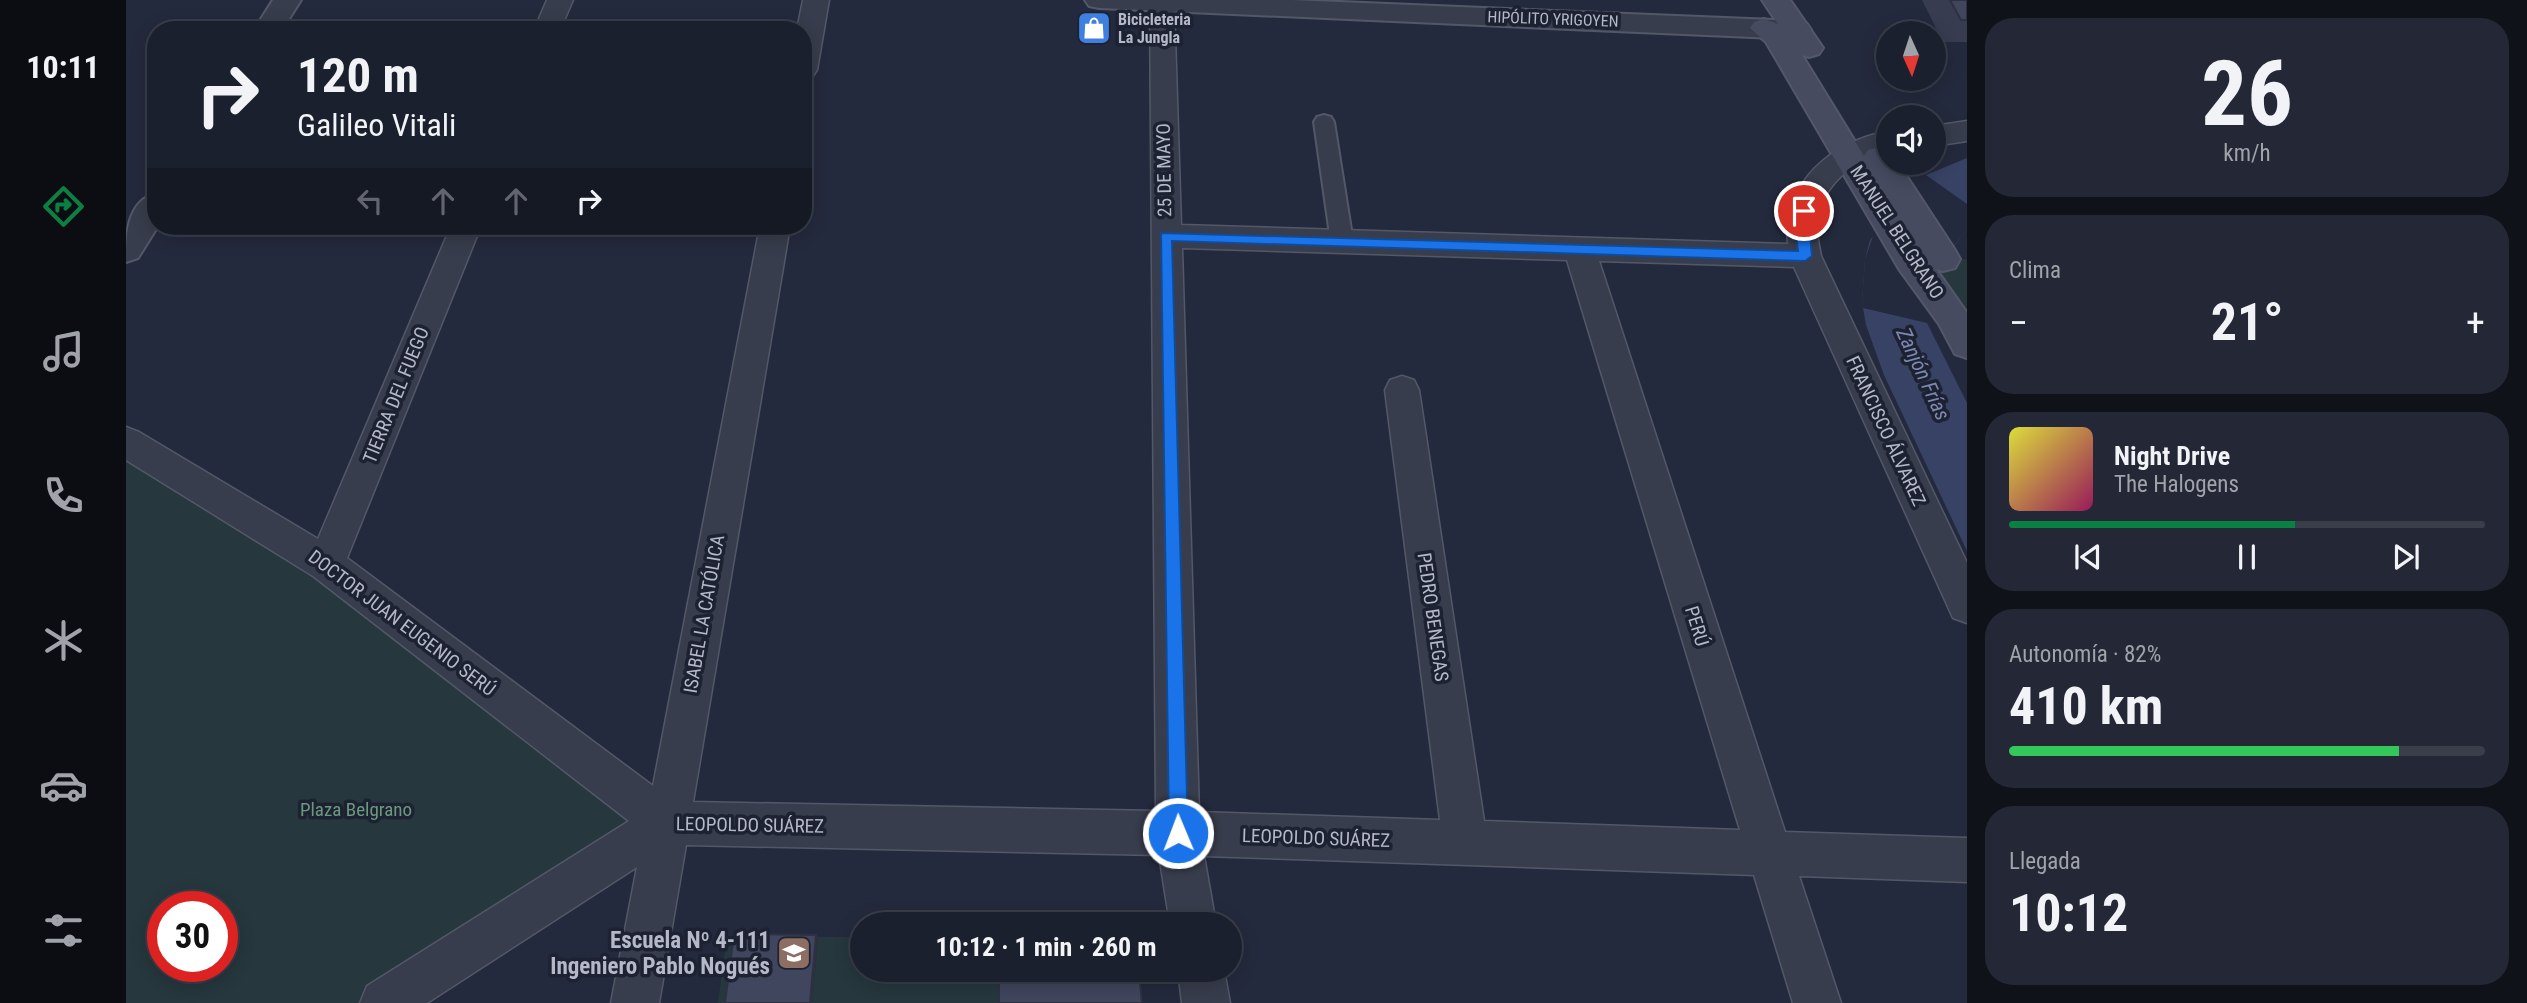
<!DOCTYPE html>
<html lang="es">
<head>
<meta charset="utf-8">
<style>
  body { margin:0; font-family:"Roboto Condensed",sans-serif; background:#242836; color:#f1f3f6; height:100vh; display:flex; flex-direction:column; font-size:26px; white-space:nowrap }
  * { box-sizing:border-box; margin:0 }
  p { font-size:23px; color:#a0a3aa }
  .icon { flex:none; width:38px; height:38px; fill:none; stroke:currentColor; stroke-width:2; stroke-linecap:round; stroke-linejoin:round }
  .map { position:relative; flex:1; overflow:hidden }
  .drawer { display:flex; flex-direction:column; gap:18px; padding:18px; background:#0f1219; width:560px }
  .drawer>* { flex:none }
  .top-card { position:absolute; left:21px; top:21px; width:665px; height:214px; border-radius:28px; box-shadow:0 4px 18px #0003,0 0 0 2px #393e4a; background:#1b202e; color:#f1f3f6; overflow:hidden }
  .needle { width:46px; rotate:177deg }
  .tools { position:absolute; left:1750px; top:21px; display:grid; gap:14px }
  .tools a { display:grid; place-items:center; width:70px; height:70px; border-radius:50%; background:#1b202e; box-shadow:0 4px 18px #0003,0 0 0 2px #393e4a; font-size:35px }
  .speed { position:absolute; left:21px; top:891px; display:flex; gap:14px; font-size:35px; font-weight:700; text-align:center }
  .speed>* { display:grid; place-content:center; width:91px; height:91px; border-radius:50%; background:#1b202e; box-shadow:0 4px 18px #0003,0 0 0 2px #393e4a; line-height:1 }
  .speed .limit { border:10px solid #d22; background:#fff; color:#111 }
  .pin { position:absolute; display:grid; place-items:center; width:60px; height:60px; color:#fff; margin:-30px; border:4px solid #fff; border-radius:50%; box-shadow:0 2px 7px #0007 }
  .me { position:absolute; width:77px; margin:-38px; rotate:359deg; stroke-linejoin:round; filter:drop-shadow(0 0 5px #0008) }
  .turn { display:flex; align-items:center; gap:24px; height:147px; padding:0 35px; font-size:32px }
  .turn .icon { width:91px; height:91px; stroke-width:2.5 }
  .turn b { display:block; font-size:49px; line-height:60px }
  .lanes { display:flex; align-items:center; height:66px; padding:0 35px; background:#0003; justify-content:center; gap:35px; direction:ltr }
  .lanes .off { opacity:.35 }
  .big { font-size:52px; font-weight:700; line-height:1.1 }
  .drawer .card { flex:1; display:flex; flex-direction:column; justify-content:center; gap:10px; min-width:0; padding:0 24px; border-radius:28px; background:#242836 }
  .drawer .dial { align-items:center; gap:0 }
  .dial b { font-size:91px; line-height:1 }
  .song { display:flex; align-items:center; gap:21px }
  .cover { width:84px; height:84px; border-radius:10px; background:linear-gradient(135deg,hsl(60 70% 55%),hsl(330 70% 35%)) }
  .played { height:7px; border-radius:4px; background:linear-gradient(90deg,#0b8043 60%,#393e4a 60%) }
  .keys { display:flex; justify-content:space-around; direction:ltr }
  .heat { display:flex; justify-content:space-between; align-items:center; font-size:38px; direction:ltr }
  .charge { height:10px; border-radius:5px; background:linear-gradient(90deg,#34c759 82%,#393e4a 0) }
  .trip { position:absolute; left:724px; top:912px; width:392px; height:70px; border-radius:35px; background:#1b202e; box-shadow:0 4px 18px #0003,0 0 0 2px #393e4a; font-weight:700; line-height:70px; text-align:center }
  main { display:flex; flex:1; min-height:0 }
  .menu { display:flex; flex-direction:column; width:126px; justify-content:space-around; align-items:center; background:#0b0d12; color:#a0a3aa }
  .menu .icon { width:49px; height:49px }
  .menu .on { color:#0b8043 }
  .menu b { font-size:32px; color:#f1f3f6 }
  .map>svg:first-child { display:block }
</style>
</head>
<body>
<main>
<nav class="menu">
<b>10:11</b>
<svg class="icon on" aria-label="directions" viewBox="0 0 24 24"><path d="M12 3l9 9-9 9-9-9zM9 14v-3h6M13 9l2 2-2 2"/></svg>
<svg class="icon" aria-label="music" viewBox="0 0 24 24"><path d="M9 18V5l10-2v13"/><circle cx="6" cy="18" r="3"/><circle cx="16" cy="16" r="3"/></svg>
<svg class="icon" aria-label="phone" viewBox="0 0 24 24"><path d="M5 4h4l2 5-3 2q2 4 5 5l2-3 5 2v4C11 20 4 13 5 4z"/></svg>
<svg class="icon" aria-label="climate" viewBox="0 0 24 24"><path d="M12 3v18M4 7l16 10M4 17L20 7"/></svg>
<svg class="icon" aria-label="car" viewBox="0 0 24 24"><path d="M5 17H2v-5l4-1 3-4h7l3 4 3 1v5h-3M9 17h6M6 11h13"/><circle cx="7" cy="17" r="2"/><circle cx="17" cy="17" r="2"/></svg>
<svg class="icon" aria-label="filters" viewBox="0 0 24 24"><path d="M4 7h16M4 17h16"/><circle cx="9" cy="7" r="2"/><circle cx="15" cy="17" r="2"/></svg>
</nav>
<div class="map">
<svg width="1841" height="1003" viewBox="0 0 1841 1003">
  <rect width="100%" height="100%" fill="#242a3d"/>
  <g fill="#26373e" fill-rule="evenodd">
    <polygon points="1841,259 1841,314 1785,260"/>
    <path d="M0,453l186,112 333,258 -284,180h-235zM37,906h59v60h-59z"/>
    <polygon points="601,935 611,936 602,1003 592,1003"/>
    <polygon points="692,937 737,937 737,970 874,973 874,1003 686,1003"/>
  </g>
  <path fill="#384264" d="M1841,158v72c-21,25 -44,58 -40,93l40,80v148l-83,-176 -18,-50 -4,-23 3,-43 5,-19 56,-65z"/>
  <polygon fill="#242a3d" points="1800,175 1841,204 1841,230 1825,249 1811,275 1801,305 1801,323 1737,308 1736,302 1739,259 1752,222 1782,187"/>
  <g fill="none" stroke-linecap="round" stroke-linejoin="round">
    <g stroke="#535868" stroke-width="4">
      <polygon id="pedestrian" points="1198,115 1205,117 1208,122 1227,242 1224,248 1216,250 1208,248 1205,242 1188,122 1191,117"/>
    </g>
    <g stroke="#535868" stroke-width="3">
      <g id="minor">
        <polygon points="421,0 447,0 434,30 408,30"/>
        <polygon points="677,0 703,0 691,70 687,76 677,79 677,30 671,30"/>
        <path d="M1024,0h22l2,3 7,222 607,19c-6,-62 44,-102 100,-113v20c-33,7 -67,35 -71,71 -1,11 2,23 4,34l146,307v60l-14,-5 -159,-351 -195,-6 186,571 182,6v44l-168,-6 42,127h-48l-39,-128 -550,-19 12,68h-46l-11,-69 -473,-10 -27,158h-48l26,-136 -210,136h-67l7,-17 262,-165 -316,-245 -187,-116v-33l13,5 179,107 133,-313h30l-134,332 306,228 107,-560h30l-97,576 463,9zM1056,248l385,12 173,570 -256,-9 -65,-431 -5,-10 -12,-4 -12,4 -5,10 55,430 -241,-8z"/>
        <polygon points="1841,121 1841,141 1808,146 1808,126"/>
        <polygon points="1052,970 1098,970 1104,1003 1056,1003"/>
      </g>
    </g>
    <g stroke="#535868" stroke-width="4">
      <g id="tertiary">
        <polygon points="147,0 175,0 156,30 128,30"/>
        <polygon points="959,0 1166,0 1671,21 1681,24 1685,30 1681,36 1671,39 973,8 963,6"/>
        <path d="M30,193v33h2l-20,32 -12,4c0,-26 0,-60 30,-69z"/>
      </g>
    </g>
    <g stroke="#535868" stroke-width="4">
      <polygon id="secondary" points="1636,0 1664,0 1697,48 1693,54 1683,57 1676,55 1738,156 1742,150 1753,147 1762,149 1762,163 1772,163 1829,250 1834,259 1829,268 1817,271 1810,269 1841,313 1841,358 1829,354 1813,324 1773,269 1640,42 1624,28 1628,22 1638,19 1652,24"/>
    </g>
    <use href="#pedestrian" fill="#383d4d" fill-rule="evenodd"/>
    <use href="#minor" fill="#383d4d" fill-rule="evenodd"/>
    <use href="#tertiary" fill="#383d4d" fill-rule="evenodd"/>
    <use href="#secondary" fill="#464b60" fill-rule="evenodd"/>
  </g>
  <g fill="#373c50">
    <polygon points="1796,0 1841,0 1841,42 1817,42"/>
    <polygon points="758,970 1013,970 873,973 759,970"/>
  </g>
  <polygon fill="#2d3141" points="690,935 692,937 686,1003 684,1003"/>
  <g fill="#40465d" stroke="#2d3141" stroke-width="2">
    <polygon points="1824,0 1841,0 1841,20 1835,20"/>
    <polygon points="608,934 690,935 684,1003 599,1003"/>
    <polygon points="873,970 1013,970 1016,1003 873,1003"/>
  </g>
  <polygon fill="#1a73e8" stroke="#114b97" stroke-width="2" points="1678,206 1685,211 1683,224 1686,256 1679,261 1046,241 1062,833 1059,840 1052,843 1045,840 1043,833 1035,233 1672,251 1669,224 1672,211"/>
  <defs>
    <g id="shop-square" transform="scale(1.75)"><rect x="-9" y="-9" width="18" height="18" rx="4" fill="#3f7fe0" stroke="#1d2232"/><path d="M-5-2.5h2.3a2.7 3.5 0 0 1 5.4 0H5L5.5 6h-11ZM-1.5-2.5h3a1.5 2.3 0 0 0-3 0Z" fill="#fff"/></g>
    <g id="school-square" transform="scale(1.75)"><rect x="-9" y="-9" width="18" height="18" rx="4" fill="#8d6e63" stroke="#1d2232"/><path d="M0-5L7-2L0 1L-7-2ZM-4 1L0 2.5L4 1V4Q0 6-4 4Z" fill="#fff"/></g>
  </defs>
  <g fill-rule="evenodd">
    <use href="#shop-square" x="968" y="28"/>
    <use href="#school-square" x="668" y="953"/>
  </g>
  <g text-anchor="middle" dominant-baseline="central" stroke-width="7" stroke-linejoin="round" paint-order="stroke">
    <g font-size="16" font-weight="bold" fill="#b4b8c8" stroke="#1d2232" text-anchor="start">
      <text x="992" y="19">Bicicleteria<tspan x="992" dy="18">La Jungla</tspan></text>
    </g>
    <g font-size="16" fill="#b4b8c8" stroke="#1d2232">
      <text transform="translate(1427 19) rotate(2)">HIPÓLITO YRIGOYEN</text>
    </g>
    <g font-size="19" fill="#b4b8c8" stroke="#1d2232">
      <text transform="translate(1038 170) rotate(-91)">25 DE MAYO</text>
      <text transform="translate(1771 232) rotate(57)">MANUEL BELGRANO</text>
      <text transform="translate(270 395) rotate(-68)">TIERRA DEL FUEGO</text>
      <text transform="translate(1760 431) rotate(65)">FRANCISCO ÁLVAREZ</text>
      <text transform="translate(578 614) rotate(-80)">ISABEL LA CATÓLICA</text>
      <text transform="translate(1307 617) rotate(82)">PEDRO BENEGAS</text>
      <text transform="translate(276 623) rotate(37)">DOCTOR JUAN EUGENIO SERÚ</text>
      <text transform="translate(1571 626) rotate(73)">PERÚ</text>
      <text transform="translate(624 825) rotate(1)">LEOPOLDO SUÁREZ</text>
      <text transform="translate(1190 838) rotate(2)">LEOPOLDO SUÁREZ</text>
    </g>
    <g font-size="19" fill="#6b997f" stroke="#1d2232">
      <text x="230" y="809">Plaza Belgrano</text>
    </g>
    <g font-size="21" font-style="italic" fill="#7c88b0" stroke="#1d2232">
      <text transform="translate(1797 374) rotate(65)">Zanjón Frías</text>
    </g>
    <g font-size="23" font-weight="bold" fill="#b4b8c8" stroke="#1d2232" text-anchor="end">
      <text x="644" y="940">Escuela Nº 4-111<tspan x="644" dy="26">Ingeniero Pablo Nogués</tspan></text>
    </g>
  </g>
</svg>
<div class="tools">
<a><svg class="needle" viewBox="-14 -14 28 28"><path d="M0-13l5 13h-10z" fill="#e53935"/><path d="M0 13l5-13h-10z" fill="#a0a3aa"/></svg></a>
<a><svg class="icon" aria-label="sound" viewBox="0 0 24 24"><path d="M4 9h4l5-4v14l-5-4H4zM17 9q2 3 0 6"/></svg></a>
</div>
<div class="speed"><div class="limit">30</div></div>
<div class="pin" style="left:1678px;top:211px;background:#d93025"><svg class="icon" aria-label="arrive" viewBox="0 0 24 24"><path d="M6 21V4h12l-3 4 3 4H6"/></svg></div>
<svg class="me" style="left:1052px;top:833px" viewBox="-20 -20 40 40"><circle r="17" fill="#1a73e8" stroke="#fff" stroke-width="3"/><path d="M0-11L8 9 0 5-8 9z" fill="#fff"/></svg>
<div class="trip">10:12 · 1 min · 260 m</div>
<div class="top-card">
<div class="turn"><svg class="icon" aria-label="right" viewBox="0 0 24 24"><path d="M7 20v-9h11M14 6l5 5-5 5"/></svg><div><b>120 m</b>Galileo Vitali</div></div>
<div class="lanes"><svg class="icon off" aria-label="left" viewBox="0 0 24 24"><path d="M17 20v-9H6M10 6l-5 5 5 5"/></svg><svg class="icon off" aria-label="ahead" viewBox="0 0 24 24"><path d="M12 20V5M6 11l6-6 6 6"/></svg><svg class="icon off" aria-label="ahead" viewBox="0 0 24 24"><path d="M12 20V5M6 11l6-6 6 6"/></svg><svg class="icon" aria-label="right" viewBox="0 0 24 24"><path d="M7 20v-9h11M14 6l5 5-5 5"/></svg></div>
</div>
</div>
<section class="drawer">
<div class="card dial"><b>26</b><p>km/h</p></div>
<div class="card"><p>Clima</p>
<div class="heat"><a>−</a><b class="big">21°</b><a>+</a></div>
</div>
<div class="card">
<div class="song"><i class="cover"></i><div><b>Night Drive</b><p>The Halogens</p></div></div>
<div class="played"></div>
<div class="keys"><svg class="icon" aria-label="previous" viewBox="0 0 24 24"><path d="M18 5L8 12l10 7zM5 5v14"/></svg><svg class="icon" aria-label="pause" viewBox="0 0 24 24"><path d="M8 5v14M16 5v14"/></svg><svg class="icon" aria-label="next" viewBox="0 0 24 24"><path d="M6 5l10 7-10 7zM19 5v14"/></svg></div>
</div>
<div class="card"><p>Autonomía · 82%</p><b class="big">410 km</b><div class="charge"></div></div>
<div class="card"><p>Llegada</p><b class="big">10:12</b></div>
</section>
</main>
</body>
</html>
